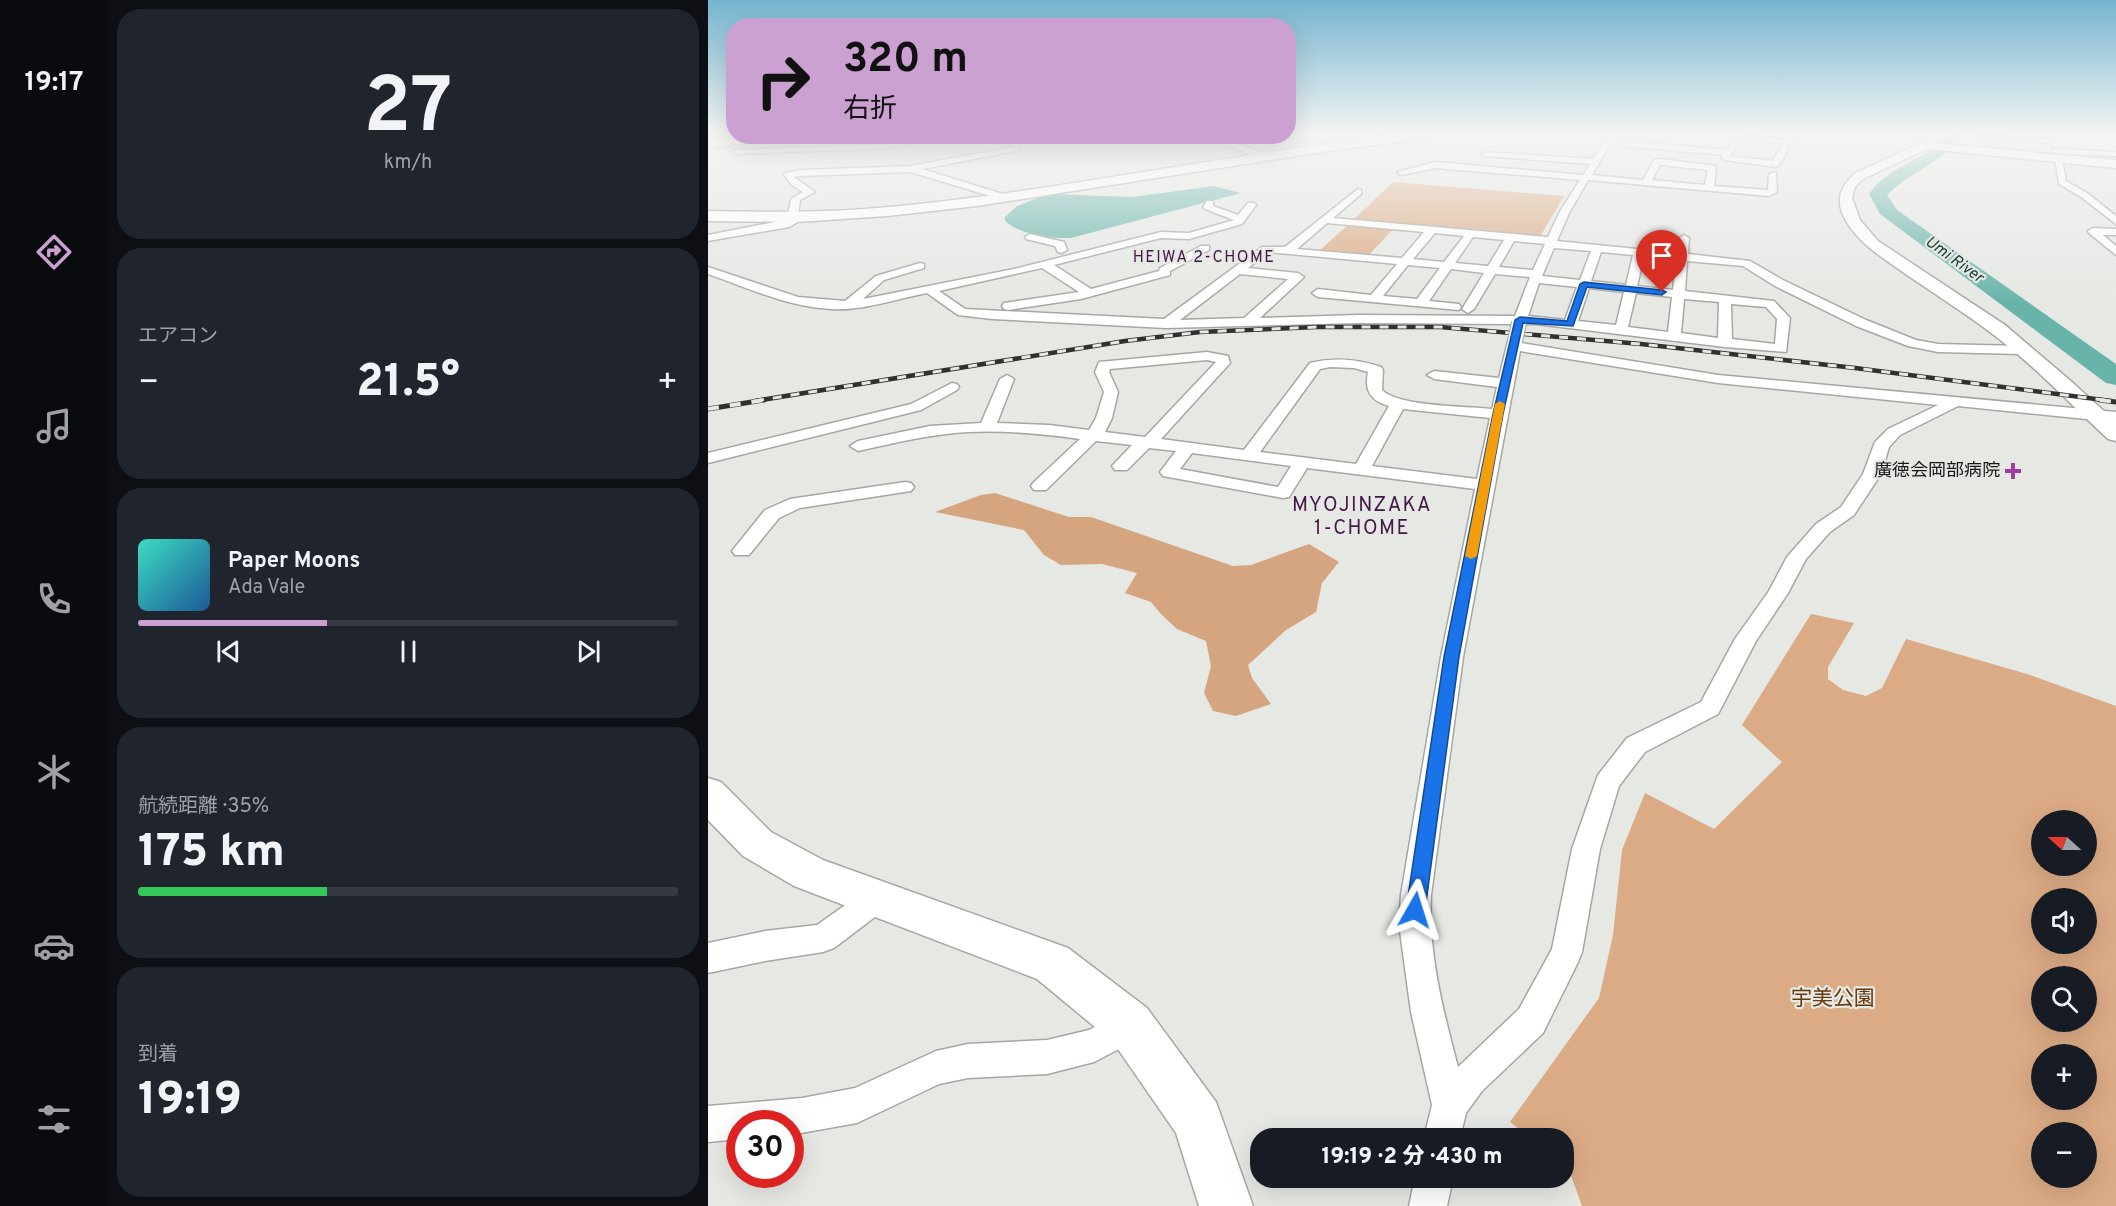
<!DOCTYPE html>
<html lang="ja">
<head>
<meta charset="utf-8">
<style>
  body { margin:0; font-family:Overpass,"Noto Sans JP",sans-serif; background:#20242c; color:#f1f3f6; height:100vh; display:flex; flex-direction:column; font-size:22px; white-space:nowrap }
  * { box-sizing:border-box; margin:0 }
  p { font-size:20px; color:#9ea1a6 }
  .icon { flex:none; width:33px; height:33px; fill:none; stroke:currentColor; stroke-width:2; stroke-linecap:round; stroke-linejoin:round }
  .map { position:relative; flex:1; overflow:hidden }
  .sheet { display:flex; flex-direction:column; gap:9px; padding:9px; background:#0d0f14; width:600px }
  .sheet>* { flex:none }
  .banner { position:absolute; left:18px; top:18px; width:570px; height:126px; border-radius:24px; box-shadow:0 6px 24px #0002; background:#cba1d1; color:#111; overflow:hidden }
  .needle { width:39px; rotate:291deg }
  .fabs { position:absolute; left:1323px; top:810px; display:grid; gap:12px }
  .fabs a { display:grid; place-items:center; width:66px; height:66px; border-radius:50%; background:#171b24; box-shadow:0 6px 24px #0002; font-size:30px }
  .speed { position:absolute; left:18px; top:1110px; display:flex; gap:12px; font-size:30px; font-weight:700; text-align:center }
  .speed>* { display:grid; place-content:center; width:78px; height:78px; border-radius:50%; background:#171b24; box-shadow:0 6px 24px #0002; line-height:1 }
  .speed .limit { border:9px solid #d22; background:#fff; color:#111 }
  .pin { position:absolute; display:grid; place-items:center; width:51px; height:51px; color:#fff; margin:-62px -26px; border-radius:50% 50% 50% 0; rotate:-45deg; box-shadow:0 0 6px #0007 }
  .pin .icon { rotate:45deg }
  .me { position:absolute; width:66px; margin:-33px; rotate:6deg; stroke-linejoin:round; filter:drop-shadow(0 0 4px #0008) }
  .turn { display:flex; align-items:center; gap:21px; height:126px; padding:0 18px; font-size:27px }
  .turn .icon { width:78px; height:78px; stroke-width:2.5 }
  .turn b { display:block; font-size:42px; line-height:51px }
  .big { font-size:45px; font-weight:800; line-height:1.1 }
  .sheet .card { flex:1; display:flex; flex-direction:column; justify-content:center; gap:9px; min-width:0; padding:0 21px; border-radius:24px; background:#20242c }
  .sheet .dial { align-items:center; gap:0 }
  .dial b { font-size:78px; line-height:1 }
  .song { display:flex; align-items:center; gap:18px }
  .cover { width:72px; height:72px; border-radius:9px; background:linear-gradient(135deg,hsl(170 70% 55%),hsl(210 70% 35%)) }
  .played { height:6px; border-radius:3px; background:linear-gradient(90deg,#cba1d1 35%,#363941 35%) }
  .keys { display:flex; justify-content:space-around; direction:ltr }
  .heat { display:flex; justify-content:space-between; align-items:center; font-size:33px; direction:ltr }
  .charge { height:9px; border-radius:4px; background:linear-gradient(90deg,#34c759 35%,#363941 0) }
  .trip { position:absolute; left:542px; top:1128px; width:324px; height:60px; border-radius:24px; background:#171b24; box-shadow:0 6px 24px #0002; font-weight:800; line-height:60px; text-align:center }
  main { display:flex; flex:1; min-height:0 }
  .tabs { display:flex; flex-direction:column; width:108px; justify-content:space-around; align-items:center; background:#090b0e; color:#9ea1a6 }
  .tabs .icon { width:42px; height:42px }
  .tabs .active { color:#cba1d1 }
  .tabs b { font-size:27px; color:#f1f3f6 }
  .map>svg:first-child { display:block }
</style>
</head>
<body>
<main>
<nav class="tabs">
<b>19:17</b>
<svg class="icon active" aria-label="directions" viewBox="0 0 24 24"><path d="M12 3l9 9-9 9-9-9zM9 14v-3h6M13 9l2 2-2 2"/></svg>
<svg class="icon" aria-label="music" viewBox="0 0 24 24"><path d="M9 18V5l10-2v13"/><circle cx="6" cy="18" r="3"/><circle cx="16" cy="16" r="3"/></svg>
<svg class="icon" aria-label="phone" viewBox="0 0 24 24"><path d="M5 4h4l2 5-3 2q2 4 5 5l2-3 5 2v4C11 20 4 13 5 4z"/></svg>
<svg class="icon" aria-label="climate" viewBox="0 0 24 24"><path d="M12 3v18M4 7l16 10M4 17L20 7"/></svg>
<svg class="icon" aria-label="car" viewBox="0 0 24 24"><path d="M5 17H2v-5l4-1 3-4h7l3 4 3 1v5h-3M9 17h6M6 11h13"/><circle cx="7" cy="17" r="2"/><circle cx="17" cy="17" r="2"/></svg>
<svg class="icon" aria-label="filters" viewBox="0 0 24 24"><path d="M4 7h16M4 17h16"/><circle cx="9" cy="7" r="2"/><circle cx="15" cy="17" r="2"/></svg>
</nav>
<section class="sheet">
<div class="card dial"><b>27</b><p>km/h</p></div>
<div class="card"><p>エアコン</p>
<div class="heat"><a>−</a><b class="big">21.5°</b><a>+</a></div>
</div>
<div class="card">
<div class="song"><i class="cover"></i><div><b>Paper Moons</b><p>Ada Vale</p></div></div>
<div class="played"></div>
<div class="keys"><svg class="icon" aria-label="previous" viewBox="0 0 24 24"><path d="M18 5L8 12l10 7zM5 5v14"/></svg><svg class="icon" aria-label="pause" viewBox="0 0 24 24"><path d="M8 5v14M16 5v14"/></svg><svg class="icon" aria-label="next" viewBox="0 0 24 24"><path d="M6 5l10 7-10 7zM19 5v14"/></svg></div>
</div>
<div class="card"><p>航続距離 · 35%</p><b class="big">175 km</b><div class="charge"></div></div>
<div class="card"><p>到着</p><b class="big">19:19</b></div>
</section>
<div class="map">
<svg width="1408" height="1206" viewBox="0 0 1408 1206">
  <rect width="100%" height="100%" fill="#e6e8e4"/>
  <g fill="#dbab85" fill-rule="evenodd">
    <polygon points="685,182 856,196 833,235 823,237 644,221"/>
    <polygon points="640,225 685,229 660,256 611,251"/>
    <path d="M1103,614l43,9 -26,44v12l15,11 23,6 16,-8 24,-49 121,35 89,32v500h-534l-13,-36 -6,-4v-28h-33l-20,-16 89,-124 14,-63 9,-85 23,-57 69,36 68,-67 -40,-37zM1334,820h44v46h-44zM1334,898h44v46h-44zM1334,976h44v46h-44zM1334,1054h44v46h-44zM1334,1132h44v46h-44z"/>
  </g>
  <polygon fill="#d5a57f" points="287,493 361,517 383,517 525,566 543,565 601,544 631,562 614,583 608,612 578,630 540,665 544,678 563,704 528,716 505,711 496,693 503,666 498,641 469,629 453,614 443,602 417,593 429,573 394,564 353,565 336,555 316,530 227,512 273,495"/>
  <path fill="#68b3aa" d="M506,186l27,7 -170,45c-22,0 -48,-2 -66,-17v-4l12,-11 31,-12 84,3z"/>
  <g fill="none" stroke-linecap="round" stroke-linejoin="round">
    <path fill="#68b3aa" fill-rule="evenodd" d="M1240,135h15c-19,27 -53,36 -76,60l10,15 219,154v21l-10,-2 -226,-169 -11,-20c19,-28 58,-34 79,-59z"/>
    <g stroke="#a6a7a3" stroke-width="3">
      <g id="street">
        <path d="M900,135h8l-3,5 113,10 10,-15 49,4 2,-4h8l-15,29 -4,3 -51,-7 -4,-2 2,-3 -113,-10 -18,30 51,5 11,-20 8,-1 54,7 -2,20 54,4 1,-16 7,-2 1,20 -8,4 -181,-16 -19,33 -12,28 120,12 2,-15 5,-3 5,3 -1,16 62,7 33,19 83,40 50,20 22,4 83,2 7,4 -7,4 -83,-2 -30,-6 -52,-20 -81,-40 -32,-20 -56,-5 -2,30 89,10 16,17 -4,34 -61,-5 -189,-23h-11l-6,3 -6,-3 -154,-1 -193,5 -174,-9 -34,-4 -31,-22c-31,6 -64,18 -96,16 -42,-2 -83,-21 -123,-35v-7l90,30 47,4 31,-25 44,-13 4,1v4l-40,12 -21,19 151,-30 147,-37 28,1 45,-13 -29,-11 -2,-2 4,-6h6v5l25,9 10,-12h6l2,2 -14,19 -53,15 -28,-1 -107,27 37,24 68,-18 1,-3 41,-22h8v4l-39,21v4l-89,24 -73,11 -4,-1 -2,-3 2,-3 75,-11 -37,-24 -103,23 26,18 199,10 98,-72h23l73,-58 3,1v4l-28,24 215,19 11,-24 21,-33 -144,-12 -35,7 -4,-3 39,-10 147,13 7,-11 -105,-8 -4,-2 4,-2 108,7zM1033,139l42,4 -10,18 -43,-5zM952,165l48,5 -3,15 -53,-5zM619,223l97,9 -22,26 -105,-9zM727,233l29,3 -20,26 -31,-3zM765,237l31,3 -16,26 -33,-3zM806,241l31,3 -12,26 -34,-3zM846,248l37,3 -11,29 -38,-4zM560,252l129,12 -26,31 -53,-6 -6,4 6,4 141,13 2,-3 -2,-3 -30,-3 22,-32 33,4 -22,36 6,4 6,-4 21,-35 35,3 -15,39 -156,-1 -99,3 44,-41 -6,-4 -50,-5zM893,252l32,3 -7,30 -35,-4zM936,256l32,4 -3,30 -36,-4zM700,265l32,3 -23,31 -34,-3zM532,274l48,5 -44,39 -64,2zM831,283l38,4 -12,33 -37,-4zM881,288l35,4 -8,33 -38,-4zM928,293l36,4 -4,35 -40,-5zM976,299l35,3 -1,36 -37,-5zM1023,304l35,3 11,12 -2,25 -43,-5z"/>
        <polygon points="1267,135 1339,139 1343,141 1339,143"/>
        <polygon points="223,136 241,136 185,148 28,154 24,152 28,150 185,144"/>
        <polygon points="298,136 306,136 312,150 214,169 298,195 298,199 292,199 203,172 93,176 86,177 107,192 92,200 90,215 93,220 81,227 0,241 0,235 82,219 80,215 83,199 95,192 84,185 76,175 77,173 93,170 203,166 304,147"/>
        <polygon points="1347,149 1408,152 1408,156 1344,153 1344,149"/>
        <polygon points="1347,158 1354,160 1358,181 1379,193 1408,216 1408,224 1373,197 1351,184"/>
        <polygon points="1385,228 1408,229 1408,235 1395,235 1408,246 1408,255 1381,233 1380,231"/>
        <polygon points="322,234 356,242 359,250 354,253 350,252 347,246 318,239 317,237"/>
        <path d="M807,337l5,1 1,5 197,32 398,37v10l-158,-16 -58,29 -11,12 -8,27 -27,41 -24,17 -24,27 -18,34 -32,48 -38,73 -73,38 -26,34 -19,63 -18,103 -4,10 -35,71 -61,58 -16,22 -6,25h-36l8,-33 -21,-93 -12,-88 2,-29 40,-238 34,-168 -168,-21 -18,29 -6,1 -120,-22 -3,-4 16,-21 -27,-3 -22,22h-12l-3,-4 20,-21 -36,-4 -50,49h-12l-3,-4 3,-4 46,-43c-37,-5 -75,-9 -112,-7 -37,2 -74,11 -110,19l-8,-5 8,-5 72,-15 51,-3 19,-44 7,-4 7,4 -17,44 52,2 40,5 7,-12 8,-26 -9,-20 4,-10 108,-10 21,4 2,7 -69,76 83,11 66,-87c25,-6 47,-4 71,4l2,3 -1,20c17,17 85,16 110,19l5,-22 -63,-8 -7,-4 7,-4 65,7 9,-37zM812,351l198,32 220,22 -50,24 -13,13 -12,32 -22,33 -25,17 -29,33 -18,34 -34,48 -34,63 -74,36 -29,37 -26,74 -20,100 -33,60 -61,58c-15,-56 -30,-114 -27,-172l32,-238zM499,360l9,2 -71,75 -40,-5 7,-14 6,-26 -9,-20 1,-3zM622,367l24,1 14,4c-4,19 3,29 21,34l-33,58 -96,-12 60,-83zM695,409l87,9 -13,61 -105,-13zM484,453l99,13 -13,21 -98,-18z"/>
        <polygon points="244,383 249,384 251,387 249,390 213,410 0,463 0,453 203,404"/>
        <polygon points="197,482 203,483 206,487 203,491 92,508 71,518 41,555 27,555 24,551 57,510 82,499"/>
        <polygon points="170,885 180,889 185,898 180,907 126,948 115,952 57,961 0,973 0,943 57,931 109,925 160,889"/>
        <polygon points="422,1008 434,1013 439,1025 434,1037 386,1062 339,1074 260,1078 231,1084 149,1123 82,1135 82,1124 32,1124 32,1139 0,1142 0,1106 94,1098 147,1088 228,1051 260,1044 339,1040 381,1030"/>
        <polygon points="707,1178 745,1178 739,1206 701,1206"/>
      </g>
    </g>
    <g stroke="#a6a7a3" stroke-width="3">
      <g id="secondary">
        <path d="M1221,135h12l-7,8 182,17v8l-189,-19 -64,30 -8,8 -3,11 8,22 18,21 127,84 68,58 43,39v19l-8,-2c-39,-36 -76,-76 -118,-107 -27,-20 -55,-38 -83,-57 -22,-16 -46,-29 -61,-54 -11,-19 -7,-33 9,-48l66,-30z"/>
        <polygon points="39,136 73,136 68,139 0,148 0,142"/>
        <polygon points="493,136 510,136 563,156 561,158 553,158"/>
        <polygon points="0,778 13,782 63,832 115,860 360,948 439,1008 508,1102 545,1206 491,1206 468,1133 405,1042 329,979 86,886 35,856 0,820"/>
      </g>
    </g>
    <g stroke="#a6a7a3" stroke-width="3">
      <path id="primary" d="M684,135h36l-6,4 -88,11 -357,56 -90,10 -90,6 -89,-1v-10c60,1 121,2 181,-4 169,-16 335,-52 503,-72z"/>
    </g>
    <use href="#street" fill="#fff" fill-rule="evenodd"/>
    <use href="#secondary" fill="#fff" fill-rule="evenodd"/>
    <use href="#primary" fill="#fff" fill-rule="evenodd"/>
    <g stroke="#2f312e" stroke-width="4.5">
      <polyline id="rail-far1" points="47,401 417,341 492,332 609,327 732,327 933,344 1147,368 1403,401"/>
    </g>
    <g stroke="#2f312e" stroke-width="5">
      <g id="rail">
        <polyline points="1392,400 1408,402"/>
        <polyline points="0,409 56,400"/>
      </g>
    </g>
    <use href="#rail-far1" stroke="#e6e8e4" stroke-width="3" stroke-dasharray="9" stroke-linecap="butt"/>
    <use href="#rail" stroke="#e6e8e4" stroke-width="4" stroke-dasharray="11" stroke-linecap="butt"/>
    <g stroke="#a6a7a3" stroke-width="16" stroke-linecap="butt">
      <polyline id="street-bridge" points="807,341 811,323"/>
    </g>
    <use href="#street-bridge" stroke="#fff" stroke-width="14"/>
  </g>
  <linearGradient id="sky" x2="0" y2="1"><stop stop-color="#75b4cf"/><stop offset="0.44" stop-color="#f4f5f3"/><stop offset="1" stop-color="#f4f5f3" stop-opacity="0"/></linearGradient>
  <rect width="1408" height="304" fill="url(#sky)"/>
  <polygon fill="#1a73e8" stroke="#114b97" stroke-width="1.5" points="876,282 954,290 958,292 954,295 879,287 865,326 815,323 795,414 751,657 717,910 714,916 707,918 700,916 698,910 736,657 785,414 807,320 812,317 859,321 872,284"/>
  <polygon fill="#f59e0b" points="792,401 797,404 769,556 763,559 757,556 787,404"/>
  <path fill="#9d3da4" stroke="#e6e8e4" stroke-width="2" d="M1302 462h6v6h6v6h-6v6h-6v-6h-6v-6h6z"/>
  <g text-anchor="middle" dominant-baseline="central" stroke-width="4.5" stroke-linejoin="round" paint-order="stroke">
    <g font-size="16" letter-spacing="1.5" fill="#441648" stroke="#e6e8e4">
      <text x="496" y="258">HEIWA 2-CHOME</text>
    </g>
    <g font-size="16" font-style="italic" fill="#1d413d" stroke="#e6e8e4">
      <text transform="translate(1246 260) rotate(36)">Umi River</text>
    </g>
    <g font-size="18" fill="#171816" stroke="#e6e8e4" text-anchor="end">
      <text x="1292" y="471">廣徳会岡部病院</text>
    </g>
    <g font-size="20" letter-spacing="1.5" fill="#441648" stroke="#e6e8e4">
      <text x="654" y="506">MYOJINZAKA<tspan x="654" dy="23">1-CHOME</tspan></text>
    </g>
    <g font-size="21" fill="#67390c" stroke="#e6e8e4">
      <text x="1125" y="999">宇美公園</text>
    </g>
  </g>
</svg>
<div class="fabs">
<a><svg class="needle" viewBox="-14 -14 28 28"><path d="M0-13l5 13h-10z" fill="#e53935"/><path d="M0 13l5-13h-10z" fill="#9ea1a6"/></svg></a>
<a><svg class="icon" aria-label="sound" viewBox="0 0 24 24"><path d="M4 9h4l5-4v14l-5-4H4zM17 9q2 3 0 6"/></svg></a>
<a><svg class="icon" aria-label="search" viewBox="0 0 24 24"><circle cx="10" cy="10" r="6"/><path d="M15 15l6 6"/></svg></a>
<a>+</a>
<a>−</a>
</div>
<div class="speed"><div class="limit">30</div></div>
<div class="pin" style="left:954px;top:292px;background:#d93025"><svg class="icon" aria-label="arrive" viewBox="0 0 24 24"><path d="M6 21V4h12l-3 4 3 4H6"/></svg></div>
<svg class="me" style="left:707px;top:910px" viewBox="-20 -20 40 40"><path d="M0-17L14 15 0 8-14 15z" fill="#1a73e8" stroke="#fff" stroke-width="4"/></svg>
<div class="trip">19:19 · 2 分 · 430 m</div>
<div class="banner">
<div class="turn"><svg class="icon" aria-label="right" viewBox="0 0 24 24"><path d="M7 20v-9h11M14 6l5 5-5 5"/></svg><div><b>320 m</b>右折</div></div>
</div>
</div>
</main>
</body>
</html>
